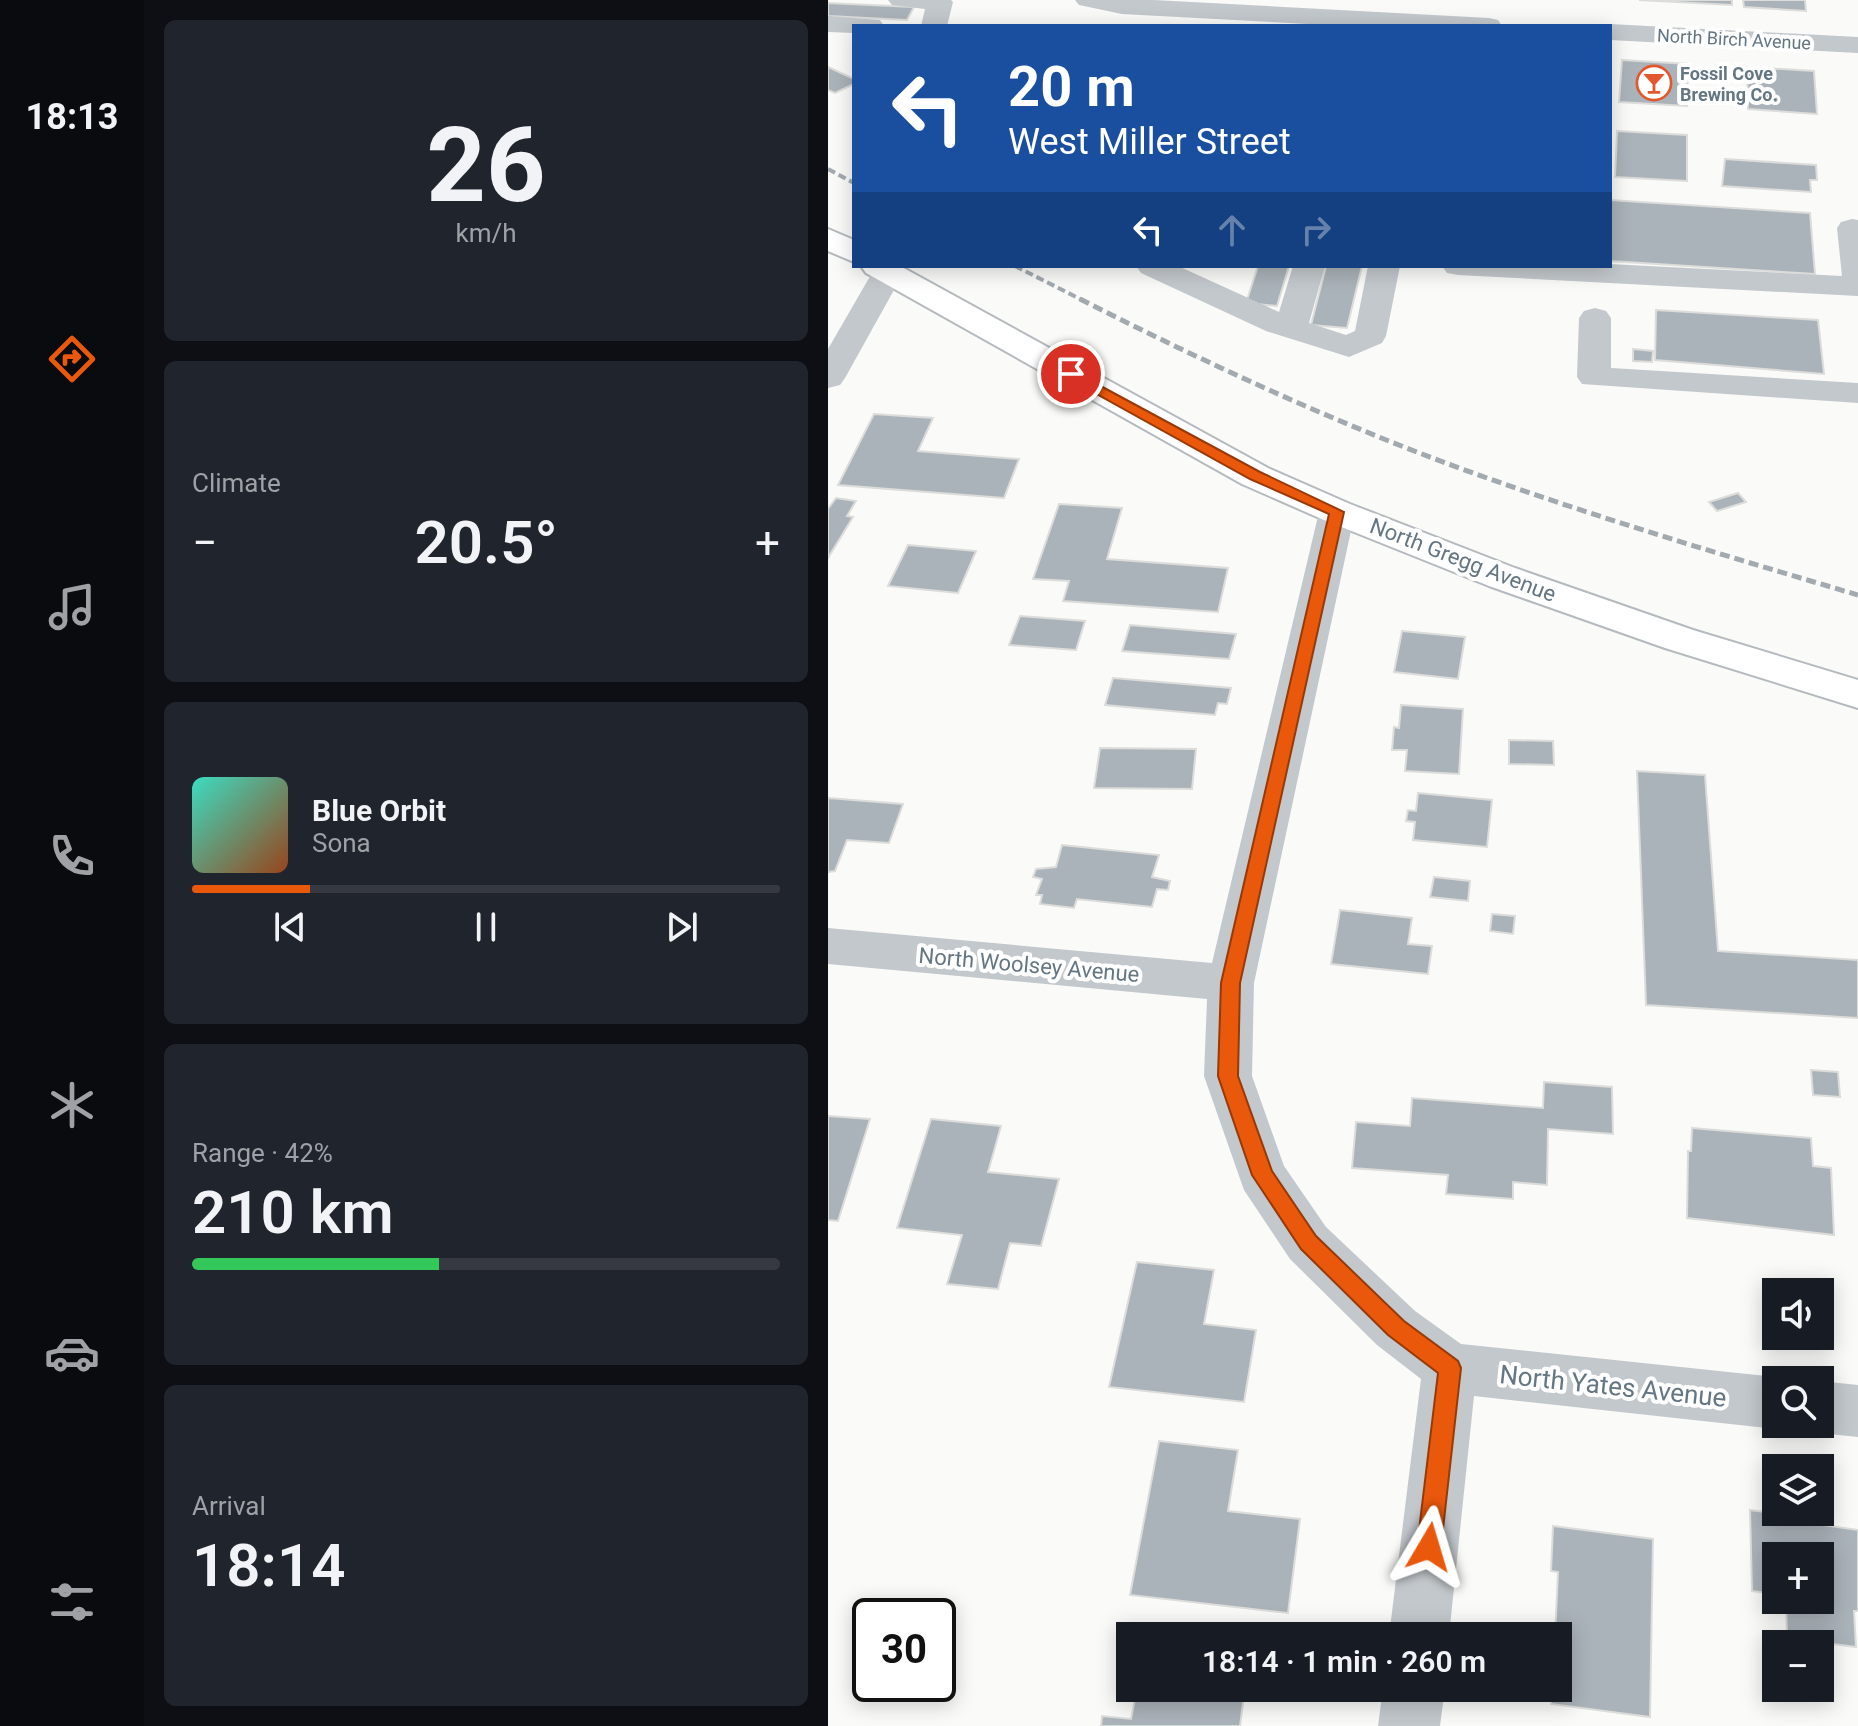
<!DOCTYPE html>
<html lang="en">
<head>
<meta charset="utf-8">
<style>
  body { margin:0; font-family:Roboto,sans-serif; background:#20242c; color:#f1f3f6; height:100vh; display:flex; flex-direction:column; font-size:30px; white-space:nowrap }
  * { box-sizing:border-box; margin:0 }
  p { font-size:26px; color:#9ea1a6 }
  .icon { flex:none; width:44px; height:44px; fill:none; stroke:currentColor; stroke-width:2; stroke-linecap:round; stroke-linejoin:round }
  .map { position:relative; flex:1; overflow:hidden }
  .sheet { display:flex; flex-direction:column; gap:20px; padding:20px; background:#0d0f14; width:684px }
  .sheet>* { flex:none }
  .guide { position:absolute; left:24px; top:24px; width:760px; height:244px; border-radius:0px; box-shadow:0 4px 20px #0003; background:#1a4fa0; color:#fff; overflow:hidden }
  .controls { position:absolute; left:934px; top:1278px; display:grid; gap:16px }
  .controls a { display:grid; place-items:center; width:72px; height:72px; border-radius:0px; background:#171b24; box-shadow:0 4px 20px #0003; font-size:40px }
  .speed { position:absolute; left:24px; top:1598px; display:flex; gap:16px; font-size:40px; font-weight:700; text-align:center }
  .speed>* { display:grid; place-content:center; width:104px; height:104px; border-radius:50%; background:#171b24; box-shadow:0 4px 20px #0003; line-height:1 }
  .speed .limit { border:4px solid #111; border-radius:12px; background:#fff; color:#111 }
  .pin { position:absolute; display:grid; place-items:center; width:68px; height:68px; color:#fff; margin:-34px; border:4px solid #fff; border-radius:50%; box-shadow:0 2px 8px #0007 }
  .me { position:absolute; width:88px; margin:-44px; rotate:7deg; stroke-linejoin:round; filter:drop-shadow(0 0 6px #0008) }
  .turn { display:flex; align-items:center; gap:28px; height:168px; padding:0 24px; font-size:36px }
  .turn .icon { width:104px; height:104px; stroke-width:2.5 }
  .turn b { display:block; font-size:56px; line-height:68px }
  .lanes { display:flex; align-items:center; height:76px; padding:0 24px; background:#0003; justify-content:center; gap:40px; direction:ltr }
  .lanes .off { opacity:.35 }
  .big { font-size:60px; font-weight:600; line-height:1.1 }
  .sheet .tile { flex:1; display:flex; flex-direction:column; justify-content:center; gap:12px; min-width:0; padding:0 28px; border-radius:12px; background:#20242c }
  .sheet .dial { align-items:center; gap:0 }
  .dial b { font-size:104px; line-height:1 }
  .song { display:flex; align-items:center; gap:24px }
  .cover { width:96px; height:96px; border-radius:12px; background:linear-gradient(135deg,hsl(170 70% 55%),hsl(20 70% 35%)) }
  .played { height:8px; border-radius:4px; background:linear-gradient(90deg,#ea580c 20%,#363941 20%) }
  .keys { display:flex; justify-content:space-around; direction:ltr }
  .heat { display:flex; justify-content:space-between; align-items:center; font-size:44px; direction:ltr }
  .charge { height:12px; border-radius:6px; background:linear-gradient(90deg,#34c759 42%,#363941 0) }
  .trip { position:absolute; left:288px; top:1622px; width:456px; height:80px; border-radius:0px; background:#171b24; box-shadow:0 4px 20px #0003; font-weight:600; line-height:80px; text-align:center }
  main { display:flex; flex:1; min-height:0 }
  .tabs { display:flex; flex-direction:column; width:144px; justify-content:space-around; align-items:center; background:#090b0e; color:#9ea1a6 }
  .tabs .icon { width:56px; height:56px }
  .tabs .active { color:#ea580c }
  .tabs b { font-size:36px; color:#f1f3f6 }
  .map>svg:first-child { display:block }
</style>
</head>
<body>
<main>
<nav class="tabs">
<b>18:13</b>
<svg class="icon active" aria-label="directions" viewBox="0 0 24 24"><path d="M12 3l9 9-9 9-9-9zM9 14v-3h6M13 9l2 2-2 2"/></svg>
<svg class="icon" aria-label="music" viewBox="0 0 24 24"><path d="M9 18V5l10-2v13"/><circle cx="6" cy="18" r="3"/><circle cx="16" cy="16" r="3"/></svg>
<svg class="icon" aria-label="phone" viewBox="0 0 24 24"><path d="M5 4h4l2 5-3 2q2 4 5 5l2-3 5 2v4C11 20 4 13 5 4z"/></svg>
<svg class="icon" aria-label="climate" viewBox="0 0 24 24"><path d="M12 3v18M4 7l16 10M4 17L20 7"/></svg>
<svg class="icon" aria-label="car" viewBox="0 0 24 24"><path d="M5 17H2v-5l4-1 3-4h7l3 4 3 1v5h-3M9 17h6M6 11h13"/><circle cx="7" cy="17" r="2"/><circle cx="17" cy="17" r="2"/></svg>
<svg class="icon" aria-label="filters" viewBox="0 0 24 24"><path d="M4 7h16M4 17h16"/><circle cx="9" cy="7" r="2"/><circle cx="15" cy="17" r="2"/></svg>
</nav>
<section class="sheet">
<div class="tile dial"><b>26</b><p>km/h</p></div>
<div class="tile"><p>Climate</p>
<div class="heat"><a>−</a><b class="big">20.5°</b><a>+</a></div>
</div>
<div class="tile">
<div class="song"><i class="cover"></i><div><b>Blue Orbit</b><p>Sona</p></div></div>
<div class="played"></div>
<div class="keys"><svg class="icon" aria-label="previous" viewBox="0 0 24 24"><path d="M18 5L8 12l10 7zM5 5v14"/></svg><svg class="icon" aria-label="pause" viewBox="0 0 24 24"><path d="M8 5v14M16 5v14"/></svg><svg class="icon" aria-label="next" viewBox="0 0 24 24"><path d="M6 5l10 7-10 7zM19 5v14"/></svg></div>
</div>
<div class="tile"><p>Range · 42%</p><b class="big">210 km</b><div class="charge"></div></div>
<div class="tile"><p>Arrival</p><b class="big">18:14</b></div>
</section>
<div class="map">
<svg width="1030" height="1726" viewBox="0 0 1030 1726">
  <rect width="100%" height="100%" fill="#fafaf8"/>
  <g fill="#aab3b9" stroke="#dcdcda" stroke-width="2">
    <polygon points="811,0 904,0 904,5"/>
    <polygon points="915,0 977,0 978,11 916,7"/>
    <polygon points="0,3 86,7 79,20 0,16"/>
    <polygon points="794,60 860,64 859,106 791,102"/>
    <polygon points="0,67 26,79 26,84 7,93 0,90"/>
    <polygon points="919,67 986,71 989,114 920,109"/>
    <polygon points="789,131 859,135 859,181 787,177"/>
    <polygon points="897,159 988,165 989,180 982,180 983,192 894,186"/>
    <polygon points="782,200 982,213 987,274 782,261"/>
    <polygon points="430,266 461,266 449,306 418,303"/>
    <polygon points="498,266 534,266 519,328 483,325"/>
    <polygon points="828,310 990,320 996,374 827,360"/>
    <polygon points="805,349 825,351 824,362 805,361"/>
    <polygon points="46,414 105,418 90,451 191,459 176,498 10,485"/>
    <polygon points="910,493 918,502 889,511 881,502"/>
    <polygon points="8,498 28,501 19,516 25,517 0,558 0,509"/>
    <polygon points="231,504 294,508 279,559 400,568 390,612 235,601 241,581 205,579"/>
    <polygon points="80,545 148,551 130,593 60,586"/>
    <polygon points="192,616 257,621 248,650 181,645"/>
    <polygon points="302,625 408,634 401,659 294,651"/>
    <polygon points="574,631 637,637 630,679 566,672"/>
    <polygon points="285,678 403,688 399,704 390,703 387,715 277,705"/>
    <polygon points="573,705 635,709 631,774 577,771 579,750 564,750 566,727 571,728"/>
    <polygon points="681,740 725,741 726,765 681,764"/>
    <polygon points="272,748 368,749 364,789 266,788"/>
    <polygon points="809,771 877,775 890,951 1030,960 1030,1018 818,1005"/>
    <polygon points="590,793 664,800 659,847 585,840 587,822 578,821 580,810 588,811"/>
    <polygon points="0,798 75,804 61,843 19,840 7,871 0,872"/>
    <polygon points="234,845 331,855 324,877 342,881 340,890 329,889 324,907 249,899 246,908 212,904 214,895 208,895 214,879 205,877 208,869 228,867"/>
    <polygon points="606,877 642,881 640,901 602,897"/>
    <polygon points="512,910 584,918 580,944 604,946 600,974 503,964"/>
    <polygon points="664,914 687,916 685,934 662,931"/>
    <polygon points="983,1070 1010,1072 1012,1097 985,1095"/>
    <polygon points="716,1082 784,1087 785,1134 720,1129 719,1185 685,1182 685,1199 618,1194 620,1175 524,1168 528,1122 582,1126 584,1098 715,1108"/>
    <polygon points="0,1116 42,1119 10,1221 0,1220"/>
    <polygon points="103,1119 173,1126 160,1172 231,1179 213,1246 182,1243 170,1289 119,1284 134,1235 69,1228"/>
    <polygon points="864,1128 983,1138 985,1166 1003,1168 1006,1235 859,1218 860,1151 863,1151"/>
    <polygon points="309,1262 386,1270 376,1324 428,1330 416,1402 281,1387"/>
    <polygon points="331,1441 410,1450 400,1511 472,1519 460,1613 302,1595"/>
    <polygon points="922,1510 988,1519 988,1524 1030,1530 1030,1611 1026,1611 1028,1647 959,1638 958,1600 992,1600 992,1556 948,1556 948,1594 924,1591"/>
    <polygon points="725,1526 825,1539 822,1717 723,1704 724,1688 730,1688 730,1636 727,1636 730,1572 723,1571"/>
    <polygon points="309,1688 417,1688 412,1726 273,1726 274,1716 303,1719"/>
  </g>
  <g fill="none" stroke-linecap="round" stroke-linejoin="round">
    <g stroke="#b5babe" stroke-width="4">
      <g id="major">
        <polygon points="0,229 26,240 26,262 0,251"/>
        <polygon points="33,266 72,266 440,468 522,504 687,568 865,630 1030,680 1030,708 837,648 661,586 496,520 414,484 38,273"/>
      </g>
    </g>
    <g fill="#c3c8cc" fill-rule="evenodd">
      <polygon points="60,0 123,0 125,2 119,26 93,26 97,9 64,5"/>
      <polygon points="247,0 326,0 661,18 670,20 674,26 517,26 294,14 251,5"/>
      <polygon points="0,16 52,20 56,26 26,26 26,33 0,32"/>
      <polygon points="782,24 1030,37 1030,53 782,40 782,26 774,26"/>
      <polygon points="1024,219 1030,220 1030,296 630,275 619,273 614,266 782,264 1014,276 1009,228 1013,222"/>
      <polygon points="48,266 72,266 76,272 17,378 12,385 0,388 0,349"/>
      <polygon points="308,266 350,266 451,312 465,266 497,266 481,323 518,335 527,331 540,266 572,266 558,336 554,343 521,357 438,331 313,273"/>
      <polygon points="767,308 778,311 783,318 783,368 1030,383 1030,403 754,384 749,377 751,318 756,311"/>
      <polygon points="509,501 522,504 527,512 426,983 424,1076 456,1166 498,1227 587,1311 633,1344 948,1377 956,1380 948,1380 948,1424 961,1424 948,1429 646,1396 621,1636 561,1636 593,1379 549,1345 462,1259 416,1190 376,1076 379,999 0,964 0,928 384,963 491,512 496,504"/>
      <polygon points="992,1381 1030,1385 1030,1437 992,1433 972,1425 992,1424"/>
      <polygon points="555,1688 617,1688 612,1726 550,1726"/>
    </g>
    <use href="#major" fill="#fff" fill-rule="evenodd"/>
    <g stroke="#a2aab0" stroke-width="4" stroke-dasharray="8 4" stroke-linecap="butt">
      <polyline points="0,169 26,183"/>
      <polyline points="187,266 256,301"/>
    </g>
    <path stroke="#a2aab0" stroke-width="5" stroke-dasharray="10 5" stroke-linecap="butt" d="M252,299c116,59 234,114 355,160 139,52 281,94 423,136"/>
  </g>
  <polygon fill="#ea580c" stroke="#983908" stroke-width="2" points="243,370 432,472 516,512 412,983 410,1076 444,1171 488,1236 576,1321 630,1361 633,1368 613,1547 610,1555 601,1559 593,1555 589,1547 610,1373 560,1335 473,1249 424,1175 390,1076 393,983 501,514 422,479 238,377 236,374"/>
  <defs>
    <g id="bar-ring" transform="scale(1.8)"><circle r="9.5" fill="#fff" stroke="#e4572e" stroke-width="1.5"/><path d="M-6-5H6L.8 .8V4.5H3.5V6h-7V4.5H-.8V.8Z" fill="#e4572e"/></g>
  </defs>
  <g fill-rule="evenodd">
    <use href="#bar-ring" x="826" y="83"/>
  </g>
  <g text-anchor="middle" dominant-baseline="central" stroke-width="8" stroke-linejoin="round" paint-order="stroke">
    <g font-size="18" fill="#657683" stroke="#fff">
      <text transform="translate(906 39) rotate(3)">North Birch Avenue</text>
    </g>
    <g font-size="18" font-weight="bold" fill="#657683" stroke="#fff" text-anchor="start">
      <text x="852" y="73">Fossil Cove<tspan x="852" dy="21">Brewing Co.</tspan></text>
    </g>
    <g font-size="22" fill="#657683" stroke="#fff">
      <text transform="translate(635 560) rotate(21)">North Gregg Avenue</text>
      <text transform="translate(201 965) rotate(5)">North Woolsey Avenue</text>
    </g>
    <g font-size="26" fill="#657683" stroke="#fff">
      <text transform="translate(785 1386) rotate(6)">North Yates Avenue</text>
    </g>
  </g>
</svg>
<div class="controls">
<a><svg class="icon" aria-label="sound" viewBox="0 0 24 24"><path d="M4 9h4l5-4v14l-5-4H4zM17 9q2 3 0 6"/></svg></a>
<a><svg class="icon" aria-label="search" viewBox="0 0 24 24"><circle cx="10" cy="10" r="6"/><path d="M15 15l6 6"/></svg></a>
<a><svg class="icon" aria-label="layers" viewBox="0 0 24 24"><path d="M12 4l9 5-9 5-9-5zM3 14l9 5 9-5"/></svg></a>
<a>+</a>
<a>−</a>
</div>
<div class="speed"><div class="limit">30</div></div>
<div class="pin" style="left:243px;top:374px;background:#d93025"><svg class="icon" aria-label="arrive" viewBox="0 0 24 24"><path d="M6 21V4h12l-3 4 3 4H6"/></svg></div>
<svg class="me" style="left:601px;top:1547px" viewBox="-20 -20 40 40"><path d="M0-17L14 15 0 8-14 15z" fill="#ea580c" stroke="#fff" stroke-width="4"/></svg>
<div class="trip">18:14 · 1 min · 260 m</div>
<div class="guide">
<div class="turn"><svg class="icon" aria-label="left" viewBox="0 0 24 24"><path d="M17 20v-9H6M10 6l-5 5 5 5"/></svg><div><b>20 m</b>West Miller Street</div></div>
<div class="lanes"><svg class="icon" aria-label="left" viewBox="0 0 24 24"><path d="M17 20v-9H6M10 6l-5 5 5 5"/></svg><svg class="icon off" aria-label="ahead" viewBox="0 0 24 24"><path d="M12 20V5M6 11l6-6 6 6"/></svg><svg class="icon off" aria-label="right" viewBox="0 0 24 24"><path d="M7 20v-9h11M14 6l5 5-5 5"/></svg></div>
</div>
</div>
</main>
</body>
</html>
